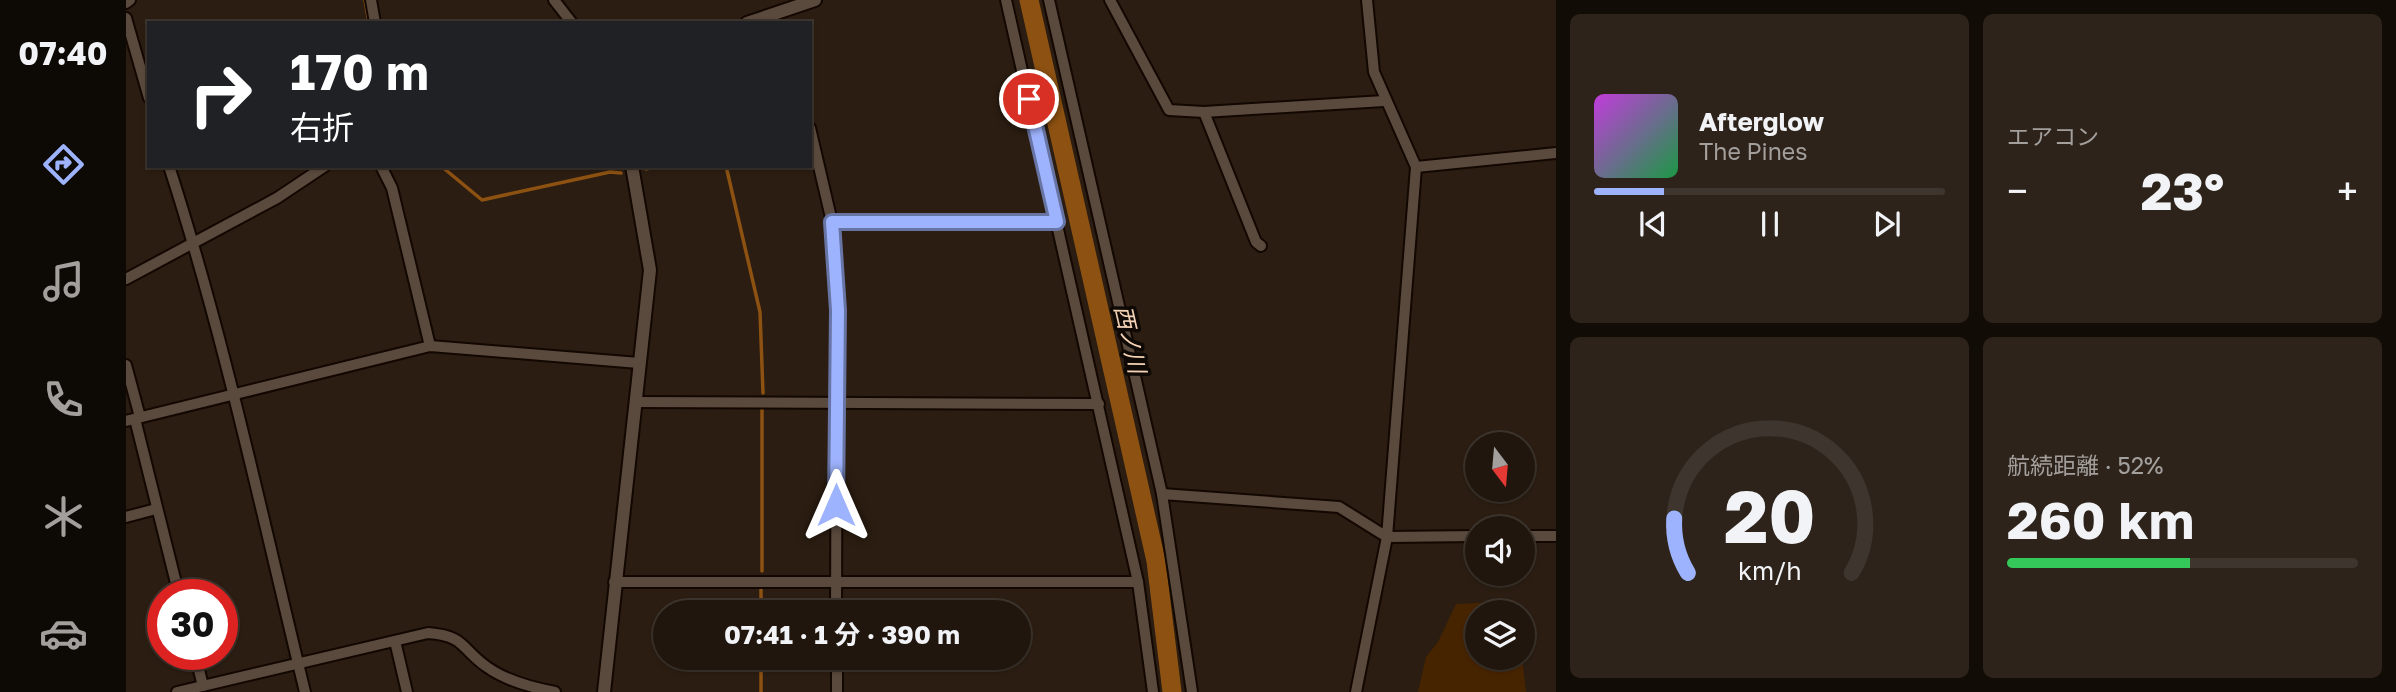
<!DOCTYPE html>
<html lang="ja">
<head>
<meta charset="utf-8">
<style>
  body { margin:0; font-family:"Golos Text","Noto Sans JP",sans-serif; background:#2d231b; color:#f1f3f6; height:100vh; display:flex; flex-direction:column; font-size:26px; white-space:nowrap }
  * { box-sizing:border-box; margin:0 }
  p { font-size:23px; color:#a29f9d }
  .icon { flex:none; width:38px; height:38px; fill:none; stroke:currentColor; stroke-width:2; stroke-linecap:round; stroke-linejoin:round }
  .map { position:relative; flex:1; overflow:hidden }
  .sheet { display:flex; flex-direction:column; gap:14px; padding:14px; background:#120c07; width:840px }
  .sheet>* { flex:none }
  .banner { position:absolute; left:21px; top:21px; width:665px; height:147px; border-radius:0px; box-shadow:0 2px 5px #0004,0 0 0 2px #3d352e; background:#202124; color:#fff; overflow:hidden }
  .needle { width:46px; rotate:164deg }
  .buttons { position:absolute; left:1339px; top:432px; display:grid; gap:14px }
  .buttons a { display:grid; place-items:center; width:70px; height:70px; border-radius:50%; background:#20160d; box-shadow:0 2px 5px #0004,0 0 0 2px #3d352e; font-size:35px }
  .speed { position:absolute; left:21px; top:579px; display:flex; gap:14px; font-size:35px; font-weight:700; text-align:center }
  .speed>* { display:grid; place-content:center; width:91px; height:91px; border-radius:50%; background:#20160d; box-shadow:0 2px 5px #0004,0 0 0 2px #3d352e; line-height:1 }
  .speed .limit { border:10px solid #d22; background:#fff; color:#111 }
  .pin { position:absolute; display:grid; place-items:center; width:60px; height:60px; color:#fff; margin:-30px; border:4px solid #fff; border-radius:50%; box-shadow:0 2px 7px #0007 }
  .me { position:absolute; width:77px; margin:-38px; rotate:0deg; stroke-linejoin:round; filter:drop-shadow(0 0 5px #0008) }
  .turn { display:flex; align-items:center; gap:24px; height:147px; padding:0 28px; font-size:32px }
  .turn .icon { width:91px; height:91px; stroke-width:2.5 }
  .turn b { display:block; font-size:49px; line-height:60px }
  .big { font-size:52px; font-weight:700; line-height:1.1 }
  .sheet .card { flex:1; display:flex; flex-direction:column; justify-content:center; gap:10px; min-width:0; padding:0 24px; border-radius:10px; background:#2d231b }
  .sheet .dial { align-items:center; gap:0 }
  .dial svg { height:182px; overflow:visible; fill:none; stroke:#3d352e; stroke-width:7; stroke-linecap:round; text-anchor:middle }
  .dial text { fill:#f1f3f6; stroke:none }
  .song { display:flex; align-items:center; gap:21px }
  .cover { width:84px; height:84px; border-radius:10px; background:linear-gradient(135deg,hsl(290 70% 55%),hsl(140 70% 35%)) }
  .played { height:7px; border-radius:4px; background:linear-gradient(90deg,#9eb3fd 20%,#3d352e 20%) }
  .keys { display:flex; justify-content:space-around; direction:ltr }
  .heat { display:flex; justify-content:space-between; align-items:center; font-size:38px; direction:ltr }
  .charge { height:10px; border-radius:5px; background:linear-gradient(90deg,#34c759 52%,#3d352e 0) }
  .sheet .tiles { flex:1; display:grid; gap:14px; grid-template-columns:repeat(2,1fr) }
  .trip { position:absolute; left:527px; top:600px; width:378px; height:70px; border-radius:35px; background:#20160d; box-shadow:0 2px 5px #0004,0 0 0 2px #3d352e; font-weight:700; line-height:70px; text-align:center }
  main { display:flex; flex:1; min-height:0 }
  .tab-bar { display:flex; flex-direction:column; width:126px; justify-content:space-around; align-items:center; background:#0d0905; color:#a29f9d }
  .tab-bar .icon { width:49px; height:49px }
  .tab-bar .selected { color:#9eb3fd }
  .tab-bar b { font-size:32px; color:#f1f3f6 }
  .map>svg:first-child { display:block }
</style>
</head>
<body>
<main>
<nav class="tab-bar">
<b>07:40</b>
<svg class="icon selected" aria-label="directions" viewBox="0 0 24 24"><path d="M12 3l9 9-9 9-9-9zM9 14v-3h6M13 9l2 2-2 2"/></svg>
<svg class="icon" aria-label="music" viewBox="0 0 24 24"><path d="M9 18V5l10-2v13"/><circle cx="6" cy="18" r="3"/><circle cx="16" cy="16" r="3"/></svg>
<svg class="icon" aria-label="phone" viewBox="0 0 24 24"><path d="M5 4h4l2 5-3 2q2 4 5 5l2-3 5 2v4C11 20 4 13 5 4z"/></svg>
<svg class="icon" aria-label="climate" viewBox="0 0 24 24"><path d="M12 3v18M4 7l16 10M4 17L20 7"/></svg>
<svg class="icon" aria-label="car" viewBox="0 0 24 24"><path d="M5 17H2v-5l4-1 3-4h7l3 4 3 1v5h-3M9 17h6M6 11h13"/><circle cx="7" cy="17" r="2"/><circle cx="17" cy="17" r="2"/></svg>
</nav>
<div class="map">
<svg width="1430" height="692" viewBox="0 0 1430 692">
  <rect width="100%" height="100%" fill="#2b1d11"/>
  <polygon fill="#472400" points="1390,601 1392,612 1351,612 1351,658 1396,658 1400,692 1292,692 1300,657 1312,642 1330,604"/>
  <g fill="none" stroke-linecap="round" stroke-linejoin="round">
    <g stroke="#8d5212" stroke-width="3.5">
      <polyline points="239,0 243,23"/>
      <polyline points="315,166 356,200 484,172 495,173"/>
      <polyline points="600,166 634,312 637,393"/>
      <polyline points="520,169 534,166"/>
      <polyline points="636,571 636,408"/>
      <polyline points="635,589 635,612"/>
      <polyline points="635,658 635,692"/>
    </g>
    <polyline stroke="#8d5212" stroke-width="19" points="903,0 1030,561 1046,692"/>
    <g stroke="#130701" stroke-width="14">
      <g id="minor">
        <polyline points="245,0 249,23"/>
        <polyline points="428,0 446,23"/>
        <polyline points="880,0 1012,582 1027,692"/>
        <polyline points="923,0 1036,494 1066,692"/>
        <polyline points="984,0 1043,110 1078,112 1258,101"/>
        <polyline points="0,3 4,0"/>
        <polyline points="0,18 23,98"/>
        <polyline points="1078,112 1130,242 1135,246"/>
        <polyline points="684,128 706,222 711,311 710,612"/>
        <path d="M43,166c56,173 93,350 136,526"/>
        <polyline points="255,166 266,188 304,346"/>
        <polyline points="1290,167 1430,153"/>
        <polyline points="706,222 931,222"/>
        <polyline points="0,279 151,198 199,166"/>
        <polyline points="0,365 14,417"/>
        <polyline points="509,402 973,404"/>
        <polyline points="9,419 53,595"/>
        <polyline points="0,421 304,346 513,363"/>
        <polyline points="1036,494 1213,507 1261,537 1351,536"/>
        <polyline points="0,517 30,509"/>
        <polyline points="1396,536 1430,536"/>
        <polyline points="488,582 1012,582"/>
        <polyline points="269,641 281,692"/>
        <polyline points="69,654 77,686"/>
        <polyline points="711,658 711,692"/>
        <path d="M51,692l251,-59c38,3 32,15 59,34 18,13 47,21 68,25"/>
        <polyline points="1230,692 1261,537 1290,167 1248,72 1241,0"/>
      </g>
    </g>
    <g stroke="#130701" stroke-width="16">
      <g id="tertiary">
        <polyline points="621,23 689,0"/>
        <polyline points="478,692 524,270 506,166"/>
      </g>
    </g>
    <use href="#minor" stroke="#5a4a3d" stroke-width="10"/>
    <use href="#tertiary" stroke="#5a4a3d" stroke-width="12"/>
  </g>
  <g fill="none" stroke-linecap="round" stroke-linejoin="round">
    <g stroke="#6774a4" stroke-width="18">
      <polyline id="route" points="710,505 712,310 706,222 931,222 903,99"/>
    </g>
    <use href="#route" stroke="#9eb3fd" stroke-width="12"/>
  </g>
  <g text-anchor="middle" dominant-baseline="central" stroke-width="7" stroke-linejoin="round" paint-order="stroke">
    <g font-size="23" font-style="italic" fill="#f4d2b5" stroke="#0f0905">
      <text transform="translate(1005 339) rotate(77)">西ノ川</text>
    </g>
  </g>
</svg>
<div class="buttons">
<a><svg class="needle" viewBox="-14 -14 28 28"><path d="M0-13l5 13h-10z" fill="#e53935"/><path d="M0 13l5-13h-10z" fill="#a29f9d"/></svg></a>
<a><svg class="icon" aria-label="sound" viewBox="0 0 24 24"><path d="M4 9h4l5-4v14l-5-4H4zM17 9q2 3 0 6"/></svg></a>
<a><svg class="icon" aria-label="layers" viewBox="0 0 24 24"><path d="M12 4l9 5-9 5-9-5zM3 14l9 5 9-5"/></svg></a>
</div>
<div class="speed"><div class="limit">30</div></div>
<div class="pin" style="left:903px;top:99px;background:#d93025"><svg class="icon" aria-label="arrive" viewBox="0 0 24 24"><path d="M6 21V4h12l-3 4 3 4H6"/></svg></div>
<svg class="me" style="left:710px;top:505px" viewBox="-20 -20 40 40"><path d="M0-17L14 15 0 8-14 15z" fill="#9eb3fd" stroke="#fff" stroke-width="4"/></svg>
<div class="trip">07:41 · 1 分 · 390 m</div>
<div class="banner">
<div class="turn"><svg class="icon" aria-label="right" viewBox="0 0 24 24"><path d="M7 20v-9h11M14 6l5 5-5 5"/></svg><div><b>170 m</b>右折</div></div>
</div>
</div>
<section class="sheet">
<div class="tiles">
<div class="card">
<div class="song"><i class="cover"></i><div><b>Afterglow</b><p>The Pines</p></div></div>
<div class="played"></div>
<div class="keys"><svg class="icon" aria-label="previous" viewBox="0 0 24 24"><path d="M18 5L8 12l10 7zM5 5v14"/></svg><svg class="icon" aria-label="pause" viewBox="0 0 24 24"><path d="M8 5v14M16 5v14"/></svg><svg class="icon" aria-label="next" viewBox="0 0 24 24"><path d="M6 5l10 7-10 7zM19 5v14"/></svg></div>
</div>
<div class="card"><p>エアコン</p>
<div class="heat"><a>−</a><b class="big">23°</b><a>+</a></div>
</div>
<div class="card dial"><svg viewBox="0 0 100 80">
<path d="M14 69A42 42 0 1 1 86 69"/>
<path d="M14 69A42 42 0 0 1 8 45" stroke="#9eb3fd"/>
<text x="50" y="56" font-size="32" font-weight="700">20</text>
<text x="50" y="72" font-size="11">km/h</text>
</svg></div>
<div class="card"><p>航続距離 · 52%</p><b class="big">260 km</b><div class="charge"></div></div>
</div>
</section>
</main>
</body>
</html>
